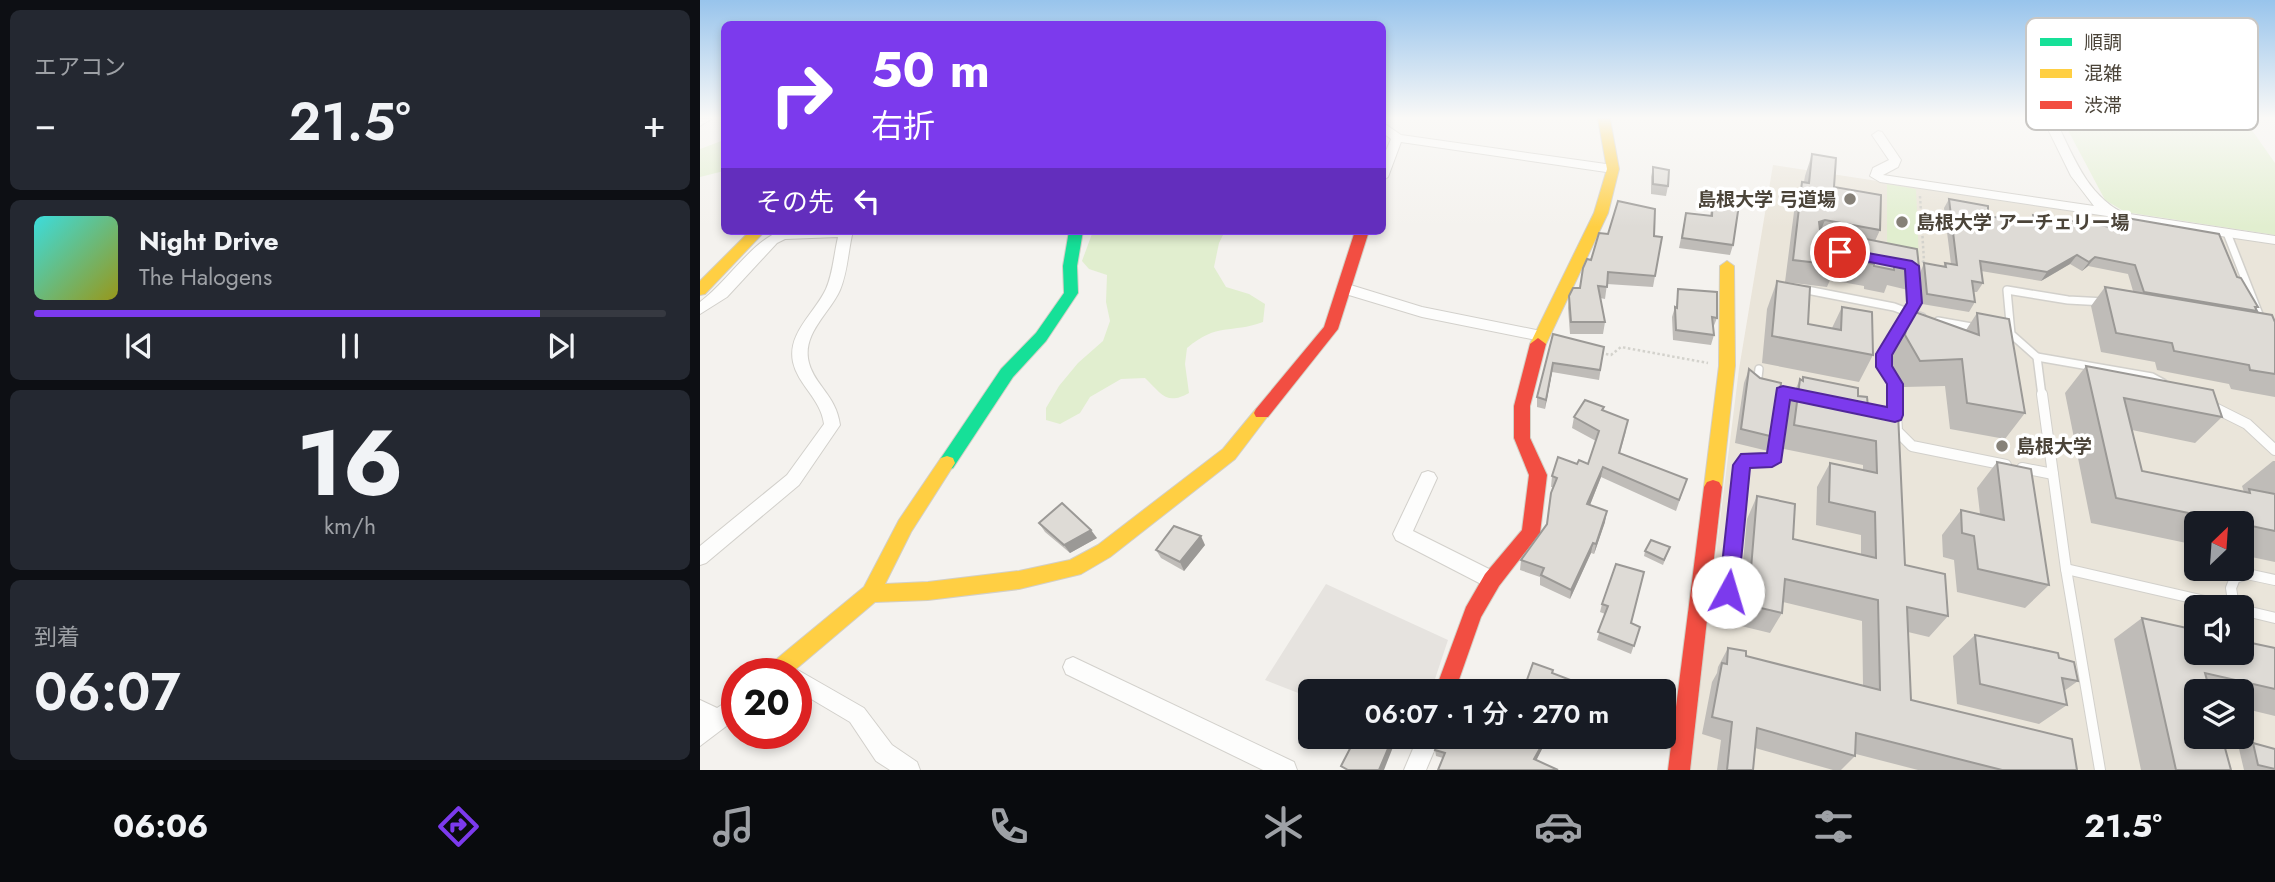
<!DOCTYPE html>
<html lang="ja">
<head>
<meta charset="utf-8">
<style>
  body { margin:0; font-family:Jost,"Noto Sans JP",sans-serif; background:#242831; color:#f1f3f6; height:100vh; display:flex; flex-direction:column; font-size:26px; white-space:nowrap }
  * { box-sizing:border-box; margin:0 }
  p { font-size:23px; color:#9ea1a6 }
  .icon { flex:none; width:38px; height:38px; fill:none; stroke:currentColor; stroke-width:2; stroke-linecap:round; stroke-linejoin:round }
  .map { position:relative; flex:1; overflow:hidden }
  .side { display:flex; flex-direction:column; gap:10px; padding:10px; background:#0d0f14; width:700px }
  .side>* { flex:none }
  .top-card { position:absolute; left:21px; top:21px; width:665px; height:214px; border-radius:10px; box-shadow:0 4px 10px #0003; background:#7c3aed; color:#fff; overflow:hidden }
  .needle { width:46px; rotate:25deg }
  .fabs { position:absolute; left:1484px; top:511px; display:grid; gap:14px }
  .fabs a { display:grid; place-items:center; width:70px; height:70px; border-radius:10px; background:#171b24; box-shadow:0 4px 10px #0003; font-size:35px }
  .speed { position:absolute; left:21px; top:658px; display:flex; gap:14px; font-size:35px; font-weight:700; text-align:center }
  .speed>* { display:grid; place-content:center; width:91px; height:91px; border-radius:50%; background:#171b24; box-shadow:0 4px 10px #0003; line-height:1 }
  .speed .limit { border:10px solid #d22; background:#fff; color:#111 }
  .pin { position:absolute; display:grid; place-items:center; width:60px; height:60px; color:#fff; margin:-30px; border:4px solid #fff; border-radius:50%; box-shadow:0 2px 7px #0007 }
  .me { position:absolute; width:77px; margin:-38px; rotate:6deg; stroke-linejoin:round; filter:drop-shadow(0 0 5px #0008) }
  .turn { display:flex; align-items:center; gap:24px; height:147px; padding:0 35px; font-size:32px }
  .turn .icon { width:91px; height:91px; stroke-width:2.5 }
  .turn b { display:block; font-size:49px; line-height:60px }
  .then { display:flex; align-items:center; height:66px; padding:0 35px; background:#0003; gap:14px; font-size:26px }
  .big { font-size:52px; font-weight:600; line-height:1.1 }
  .side .widget { flex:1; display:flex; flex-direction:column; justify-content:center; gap:10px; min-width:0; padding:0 24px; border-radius:10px; background:#242831 }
  .side .dial { align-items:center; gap:0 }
  .dial b { font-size:91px; line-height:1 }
  .song { display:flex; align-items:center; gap:21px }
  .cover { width:84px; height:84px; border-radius:10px; background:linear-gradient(135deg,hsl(180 70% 55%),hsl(60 70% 35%)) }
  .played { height:7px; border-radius:4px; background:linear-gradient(90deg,#7c3aed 80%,#363941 80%) }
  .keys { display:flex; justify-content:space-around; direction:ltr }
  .heat { display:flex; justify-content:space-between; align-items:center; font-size:38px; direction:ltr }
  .trip { position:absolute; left:598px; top:679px; width:378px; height:70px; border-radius:10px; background:#171b24; box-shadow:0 4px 10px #0003; font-weight:600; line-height:70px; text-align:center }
  .tabs { display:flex; height:112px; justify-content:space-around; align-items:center; background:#090b0e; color:#9ea1a6 }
  .tabs .icon { width:49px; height:49px }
  .tabs .current { color:#7c3aed }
  .tabs b { font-size:32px; color:#f1f3f6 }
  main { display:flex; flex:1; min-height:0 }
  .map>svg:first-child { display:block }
</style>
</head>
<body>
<main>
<section class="side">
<div class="widget"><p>エアコン</p>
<div class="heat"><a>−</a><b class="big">21.5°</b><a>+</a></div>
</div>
<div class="widget">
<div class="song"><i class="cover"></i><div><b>Night Drive</b><p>The Halogens</p></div></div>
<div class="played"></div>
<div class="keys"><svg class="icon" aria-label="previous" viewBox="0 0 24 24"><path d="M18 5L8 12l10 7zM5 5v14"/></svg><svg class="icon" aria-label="pause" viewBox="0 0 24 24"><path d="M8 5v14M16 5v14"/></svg><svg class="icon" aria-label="next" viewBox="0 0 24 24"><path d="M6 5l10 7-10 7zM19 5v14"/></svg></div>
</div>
<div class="widget dial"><b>16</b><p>km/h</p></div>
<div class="widget"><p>到着</p><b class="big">06:07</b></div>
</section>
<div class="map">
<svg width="1575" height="770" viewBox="0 0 1575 770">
  <rect width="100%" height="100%" fill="#f4f2ee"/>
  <path fill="#eae5da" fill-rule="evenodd" d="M1073,165l502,77v528h-586l50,-401zM1496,523h46v46h-46zM1496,607h46v46h-46zM1496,691h46v46h-46z"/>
  <g fill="#e1eecf">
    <polygon points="1362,119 1544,119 1575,163 1575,235 1425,212 1405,200"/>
    <polygon points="24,140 24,171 0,177 0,149"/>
    <polygon points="1187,184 1216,189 1219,260 1187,254"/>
    <path d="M393,231h132l-6,12 -5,24 12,20 23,7 16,10 -2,18c-33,12 -45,0 -76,26l-2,16 4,29c-23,13 -28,0 -44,-15l-24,1 -31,18 -10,16 -20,11 -14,-4v-12l13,-22 19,-23 25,-22 7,-20 -4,-19 1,-27 -18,-6 -7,-8z"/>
  </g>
  <polygon fill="#e6e3df" points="626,584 748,640 731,691 611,691 611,698 565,680"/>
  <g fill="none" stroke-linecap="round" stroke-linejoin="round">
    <g stroke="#d2d0cb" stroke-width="10">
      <g id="lane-far1">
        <polyline points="1527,233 1562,322"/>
        <polyline points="1107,290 1194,307 1210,313 1215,303 1212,269"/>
        <polyline points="1238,321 1277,328"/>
        <polyline points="1337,357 1452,377 1463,383"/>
        <polyline points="1057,386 1059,369"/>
        <polyline points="1082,396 1083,392"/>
        <path d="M1196,396c-1,-12 -5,-16 -10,-26 -9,-18 15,-42 24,-57l12,4"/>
        <polyline points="1342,396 1337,357 1311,334 1307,290 1368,300 1405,302"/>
      </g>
    </g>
    <g stroke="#d2d0cb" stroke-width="12">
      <g id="lane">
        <polyline points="1195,394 1197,431 1212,446 1306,465"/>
        <polyline points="1342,394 1366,569 1400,770"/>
        <polyline points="1513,407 1547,424 1575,450"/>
        <polyline points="1322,468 1353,474"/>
        <polyline points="1366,569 1531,607"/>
        <polyline points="1028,592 1042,465 1047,459 1075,458 1083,394"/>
        <polyline points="1534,607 1531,588 1535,578 1547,574 1575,580"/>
        <polyline points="1542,610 1575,618"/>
      </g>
    </g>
    <g stroke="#d2d0cb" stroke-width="2">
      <g id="street">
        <polygon points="0,119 11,119 0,126"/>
        <path d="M1343,119h12c18,36 31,75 68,94l152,23v8l-155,-23 -13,-5 -227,-34 -10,-6 3,-8 16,-8 -17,-25 6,-4 4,1 19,28 -3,7 -15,8 211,31 -23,-30z"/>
        <polygon points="682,122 701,135 913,165 919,169 913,173 701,142 688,177 682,181 682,160 691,139 682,132"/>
        <path d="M81,231h72c-5,19 -5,40 -13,59 -10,23 -39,44 -31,73 6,23 27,32 31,62l-41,60 -93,78 -6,2v-19l87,-71 37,-51c-3,-25 -26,-39 -31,-62 -6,-29 22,-49 33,-73 7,-16 8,-35 12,-52l-53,2 -8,4 -50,54 -27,17v-12c27,-20 52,-61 81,-71z"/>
        <polygon points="644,283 722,307 841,331 849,336 841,341 722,317 639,292 637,288 639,284"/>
        <polygon points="728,471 734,473 737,478 713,531 799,574 801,580 799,586 792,589 785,586 696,540 693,534 722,473"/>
        <polygon points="373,657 594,762 597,770 563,770 366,674 363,667 366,660"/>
        <polygon points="96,669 164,708 192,745 217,762 220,770 190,770 176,761 150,722 96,690 96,674 88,674"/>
        <polygon points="37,695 37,718 0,746 0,700 17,708"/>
        <polygon points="718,737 740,737 726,770 704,770"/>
      </g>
    </g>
    <g stroke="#d3cfc5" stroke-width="2">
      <polygon id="fast" points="369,231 383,231 377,266 378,293 346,341 313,377 253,468 247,470 241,468 239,463 241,458 301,369 336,333 364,293 363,266"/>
    </g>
    <g stroke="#d3cfc5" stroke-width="2">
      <g id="slow">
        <polygon points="898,119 910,119 919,169 908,213 846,344 838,350 830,344 894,213 907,169"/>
        <polygon points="50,231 65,231 5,294 0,295 0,281"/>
        <polygon points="1027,261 1034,266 1035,366 1022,487 1019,492 1013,494 1007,492 1004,487 1019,366 1020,266"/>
        <polygon points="562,407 568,409 570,413 535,459 410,557 381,574 319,589 228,600 175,602 90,674 64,674 67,667 164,587 199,520 241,458 247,456 253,458 255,463 211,532 185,584 228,582 319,571 370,560 398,545 523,449 556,409"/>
      </g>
    </g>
    <g stroke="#d3cfc5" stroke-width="2">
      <g id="jam">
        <polygon points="655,231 669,231 638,329 568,417 556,417 554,413 556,409 624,327"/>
        <polygon points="838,338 846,344 830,406 830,438 847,475 840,533 799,586 781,617 755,691 735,691 766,607 785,574 822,530 829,475 814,438 814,406 830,344"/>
        <polygon points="1013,480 1019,482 1022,487 990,770 968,770 1004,487 1007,482"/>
      </g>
    </g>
    <g stroke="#d3d2cc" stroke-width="2.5" stroke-dasharray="2.5 2.5" stroke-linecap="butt">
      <polyline points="1220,196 1224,261 1220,263"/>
      <polyline points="901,353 911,355 921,347 1008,363"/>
    </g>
    <use href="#lane-far1" stroke="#fdfdfc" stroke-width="7"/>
    <use href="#lane" stroke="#fdfdfc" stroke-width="10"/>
    <use href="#street" fill="#fdfdfc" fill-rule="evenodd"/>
    <use href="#fast" fill="#16e098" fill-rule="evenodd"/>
    <use href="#slow" fill="#ffcf43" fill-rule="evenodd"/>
    <use href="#jam" fill="#f24e42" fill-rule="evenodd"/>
  </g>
  <g fill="#bfbcb8">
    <polygon points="1112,154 1134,187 1180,230 1175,241 1219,267 1208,290 1187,285 1184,293 1164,289 1164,286 1130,280 1127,287 1085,282 1095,204 1102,182 1104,182 1105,176"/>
    <polygon points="953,167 968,186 966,196 951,194 951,177"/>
    <polygon points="1013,196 1033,245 1030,255 979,248 986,213 1010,216"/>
    <polygon points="1249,199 1288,216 1328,223 1333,215 1408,227 1415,216 1537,277 1558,307 1556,309 1557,311 1556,312 1575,322 1575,397 1531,389 1529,384 1457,370 1455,362 1401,352 1391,306 1405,287 1433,291 1428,274 1388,266 1382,271 1370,264 1341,281 1281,271 1283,283 1277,292 1273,292 1275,302 1269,312 1222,304 1220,273 1224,263 1243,267 1245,263 1251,264 1244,208"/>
    <polygon points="954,236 962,237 953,287 907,284 905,299 900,298 905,322 903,334 870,334 868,308 869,296 880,288 891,260"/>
    <polygon points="1077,281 1108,324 1132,328 1142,307 1173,355 1159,382 1062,363 1067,309"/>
    <polygon points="978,289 1017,318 1013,328 1014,335 1011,345 973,340 972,317 975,307 976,308"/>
    <polygon points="1277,313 1325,413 1305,439 1250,429 1245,386 1204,387 1190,362 1193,350 1207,323 1266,330"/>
    <polygon points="853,334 904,347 899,380 852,372 845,409 837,407 837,397"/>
    <polygon points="1386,366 1522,417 1495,443 1432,430 1442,471 1544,492 1542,486 1573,461 1575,461 1575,562 1542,555 1542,523 1496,523 1496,545 1391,523 1365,393"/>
    <polygon points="1049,369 1074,437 1068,451 1035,443 1044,383"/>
    <polygon points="1103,377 1158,396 1168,407 1205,565 1248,616 1229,637 1208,632 1211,700 1377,770 1218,770 1156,754 1155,756 1141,770 1133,770 1055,748 1053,770 1017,770 1021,740 1002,734 1012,682 1017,673 1018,667 1028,648 1046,656 1163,685 1162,621 1083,602 1082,613 1070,633 1037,625 1047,519 1057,496 1093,539 1161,554 1161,535 1116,525 1117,487 1130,463 1163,470 1163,465 1084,449 1089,404 1100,379 1102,380"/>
    <polygon points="903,411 926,431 920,453 987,479 976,511 901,477 890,505 905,522 894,554 891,553 870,599 840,585 840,577 820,570 821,560 847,524 853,487 851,487 852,476 877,464 888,464 896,441 872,428 874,417"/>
    <polygon points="1297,462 1349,585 1325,608 1257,592 1254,560 1243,557 1242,535 1261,510 1280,514 1277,488"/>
    <polygon points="339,523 397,538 370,553 345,532"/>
    <polygon points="505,545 484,571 461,558 456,550"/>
    <polygon points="970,547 963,565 944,556 945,551"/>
    <polygon points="916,564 931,623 940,627 931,654 897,640 905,614 900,612 902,604"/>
    <polygon points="1442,618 1575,648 1575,716 1542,708 1542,691 1496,691 1531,770 1441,770 1414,639"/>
    <polygon points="1275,635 1359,658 1378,681 1364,691 1367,705 1339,724 1257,704 1253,656"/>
    <polygon points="740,737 831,737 831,738 843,743 842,749 836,760 743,758 736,756 735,750"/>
    <polygon points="1553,743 1575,749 1575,770 1544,770 1539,749"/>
  </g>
  <g fill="#9b9996">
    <polygon points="1125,220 1116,242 1119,222"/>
    <polygon points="1377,255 1370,264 1341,281 1347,272"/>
    <polygon points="1395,257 1388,266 1382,271 1389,262"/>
    <polygon points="853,363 852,372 845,409 846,400"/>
    <polygon points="903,467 901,477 886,515 887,504"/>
    <polygon points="907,511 905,522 894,554 896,544"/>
    <polygon points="391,530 397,538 370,553 364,545"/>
    <polygon points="501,536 505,545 484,571 480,562"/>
    <polygon points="893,543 891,553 870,599 871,590"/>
    <polygon points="693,737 697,737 684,770 679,770"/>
    <polygon points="843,743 842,749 834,765 834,759"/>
  </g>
  <g fill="#dedbd6" stroke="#9b9996" stroke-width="2">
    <polygon points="1112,154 1136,158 1134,187 1181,195 1180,230 1125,220 1119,222 1120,230 1217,249 1219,267 1194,263 1194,270 1174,266 1174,264 1137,257 1136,265 1093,260 1102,182 1109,183"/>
    <polygon points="953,167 969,170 968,186 953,184"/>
    <polygon points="1013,196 1040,198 1033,245 982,238 986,213 1012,216"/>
    <polygon points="1249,199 1288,206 1288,216 1334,224 1333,215 1418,228 1415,216 1519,234 1537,277 1541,278 1558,307 1555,307 1557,311 1444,292 1435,265 1395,257 1389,262 1377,255 1347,272 1280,261 1283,283 1272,281 1275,302 1227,294 1224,263 1246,267 1245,263 1257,265"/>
    <polygon points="918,201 955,209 954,236 962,237 955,276 908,272 907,287 898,286 905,322 871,322 869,296 873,288 880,288 883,268 887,259 891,260 899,233 908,234"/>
    <polygon points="1077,281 1110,287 1108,324 1141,330 1142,307 1172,312 1173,355 1072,336"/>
    <polygon points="1405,287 1572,315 1575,322 1575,374 1550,370 1549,365 1474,351 1472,343 1416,333"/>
    <polygon points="978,289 1017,292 1017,318 1012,317 1014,335 976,330 975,307 977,308"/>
    <polygon points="1215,312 1279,335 1277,313 1309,319 1325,413 1267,403 1262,359 1220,361 1205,335 1207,323"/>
    <polygon points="853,334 904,347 900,370 853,363 846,400 837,397"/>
    <polygon points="1386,366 1513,390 1522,417 1424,398 1442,471 1550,493 1549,489 1575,494 1575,531 1542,524 1542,523 1537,523 1416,498"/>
    <polygon points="1049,369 1060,378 1081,383 1074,437 1041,429"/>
    <polygon points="1103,377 1158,388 1158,396 1167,397 1168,407 1198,413 1205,565 1245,574 1248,616 1207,607 1211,700 1372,739 1377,770 1302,770 1156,733 1155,756 1057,728 1053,770 1027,770 1032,722 1012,717 1022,663 1027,664 1028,648 1046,651 1046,656 1180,690 1178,600 1085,579 1082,613 1048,605 1057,496 1095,504 1093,539 1176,558 1175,512 1129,502 1130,463 1177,473 1176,441 1094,425 1100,379 1103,381"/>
    <polygon points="885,400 904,407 902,410 928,420 919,453 987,479 979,500 903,467 887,504 907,511 896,544 893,543 871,590 841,575 844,568 821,560 847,524 851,493 857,478 852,476 858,457 877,464 879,460 888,464 899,431 874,417"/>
    <polygon points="1297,462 1331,469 1349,585 1278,569 1274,536 1262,533 1261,510 1304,520"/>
    <polygon points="362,503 391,530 364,545 339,523"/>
    <polygon points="474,526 501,536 480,562 456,550"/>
    <polygon points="951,540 970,547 964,560 945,551"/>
    <polygon points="916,564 944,572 931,623 940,627 934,646 898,632 908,606 902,604"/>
    <polygon points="1442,618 1496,630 1496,653 1542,653 1542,641 1575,648 1575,689 1505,673 1510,691 1496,691 1496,737 1522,737 1531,770 1476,770"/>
    <polygon points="1275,635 1358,653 1359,658 1374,662 1378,681 1362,678 1367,705 1280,684"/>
    <polygon points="833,663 853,670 852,673 899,691 823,691"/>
    <polygon points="656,737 693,737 679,770 648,770 641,766"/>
    <polygon points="740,737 830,737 843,743 834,759 858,770 738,770 745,753 735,750"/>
    <polygon points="1553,743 1575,749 1575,769 1558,765"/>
  </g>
  <linearGradient id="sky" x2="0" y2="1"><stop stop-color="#98c4ec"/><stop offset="0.52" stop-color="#faf9f7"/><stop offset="1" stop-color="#faf9f7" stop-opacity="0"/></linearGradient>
  <rect width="1575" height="227" fill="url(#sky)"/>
  <polygon fill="#7c3aed" stroke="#51269a" stroke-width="2" points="1140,248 1212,261 1219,266 1222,303 1192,355 1192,366 1203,384 1203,415 1201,420 1195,422 1090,400 1081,462 1072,467 1050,468 1038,592 1035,599 1028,601 1022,599 1019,592 1033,465 1041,454 1067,453 1077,388 1083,386 1187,407 1187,384 1176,367 1176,354 1207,303 1205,269 1135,255 1135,249"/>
  <g fill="#868178" stroke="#fff" stroke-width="2.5">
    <circle cx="1150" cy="199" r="7"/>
    <circle cx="1202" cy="222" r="7"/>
    <circle cx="1302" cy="446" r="7"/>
  </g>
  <g text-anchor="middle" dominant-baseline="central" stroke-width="7" stroke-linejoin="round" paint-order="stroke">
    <g font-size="19" font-weight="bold" fill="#4b4439" stroke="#fff" text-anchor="start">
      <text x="1136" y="199" text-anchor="end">島根大学 弓道場</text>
      <text x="1216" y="222">島根大学 アーチェリー場</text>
      <text x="1316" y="446">島根大学</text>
    </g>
  </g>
  <rect x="1326" y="18" width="232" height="112" rx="10" fill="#fff" stroke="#c9c7c4" stroke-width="2"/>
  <rect x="1340" y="38" width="32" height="8" fill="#16e098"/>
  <rect x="1340" y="69" width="32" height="9" fill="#ffcf43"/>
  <rect x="1340" y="101" width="32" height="8" fill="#f24e42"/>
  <g font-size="19" fill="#4b4439">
    <text x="1384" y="49">順調</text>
    <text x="1384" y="80">混雑</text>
    <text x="1384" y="112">渋滞</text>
  </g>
</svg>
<div class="fabs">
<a><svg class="needle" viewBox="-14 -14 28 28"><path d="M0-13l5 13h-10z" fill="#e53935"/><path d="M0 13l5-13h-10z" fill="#9ea1a6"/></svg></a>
<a><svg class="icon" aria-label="sound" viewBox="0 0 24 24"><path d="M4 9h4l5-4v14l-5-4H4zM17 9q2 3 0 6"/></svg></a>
<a><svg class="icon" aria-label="layers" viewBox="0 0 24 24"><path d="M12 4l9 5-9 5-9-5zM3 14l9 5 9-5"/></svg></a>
</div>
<div class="speed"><div class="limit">20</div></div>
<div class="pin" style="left:1140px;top:252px;background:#d93025"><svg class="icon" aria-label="arrive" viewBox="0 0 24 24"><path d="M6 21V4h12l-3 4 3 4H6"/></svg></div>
<svg class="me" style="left:1028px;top:592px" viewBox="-20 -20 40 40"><circle r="19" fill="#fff"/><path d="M0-13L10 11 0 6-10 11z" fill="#7c3aed"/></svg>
<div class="trip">06:07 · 1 分 · 270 m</div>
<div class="top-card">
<div class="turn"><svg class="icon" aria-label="right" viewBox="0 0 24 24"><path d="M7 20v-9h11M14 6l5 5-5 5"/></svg><div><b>50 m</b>右折</div></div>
<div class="then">その先<svg class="icon" aria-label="left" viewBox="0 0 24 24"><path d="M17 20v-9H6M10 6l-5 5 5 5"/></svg></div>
</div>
</div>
</main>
<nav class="tabs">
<b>06:06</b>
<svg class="icon current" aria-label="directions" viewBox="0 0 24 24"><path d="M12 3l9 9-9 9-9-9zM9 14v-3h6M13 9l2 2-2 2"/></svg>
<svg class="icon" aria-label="music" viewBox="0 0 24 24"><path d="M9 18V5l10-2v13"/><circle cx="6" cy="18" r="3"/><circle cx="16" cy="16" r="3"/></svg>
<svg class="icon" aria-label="phone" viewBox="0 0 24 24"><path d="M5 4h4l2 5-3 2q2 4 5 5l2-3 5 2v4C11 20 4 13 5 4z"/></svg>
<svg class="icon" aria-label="climate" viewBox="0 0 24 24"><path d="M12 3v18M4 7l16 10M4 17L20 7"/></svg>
<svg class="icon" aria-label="car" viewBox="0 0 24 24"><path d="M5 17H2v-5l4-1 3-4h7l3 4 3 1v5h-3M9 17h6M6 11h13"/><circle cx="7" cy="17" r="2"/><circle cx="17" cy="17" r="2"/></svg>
<svg class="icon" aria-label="filters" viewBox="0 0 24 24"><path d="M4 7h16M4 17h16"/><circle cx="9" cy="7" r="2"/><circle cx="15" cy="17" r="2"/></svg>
<b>21.5°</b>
</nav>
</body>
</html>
